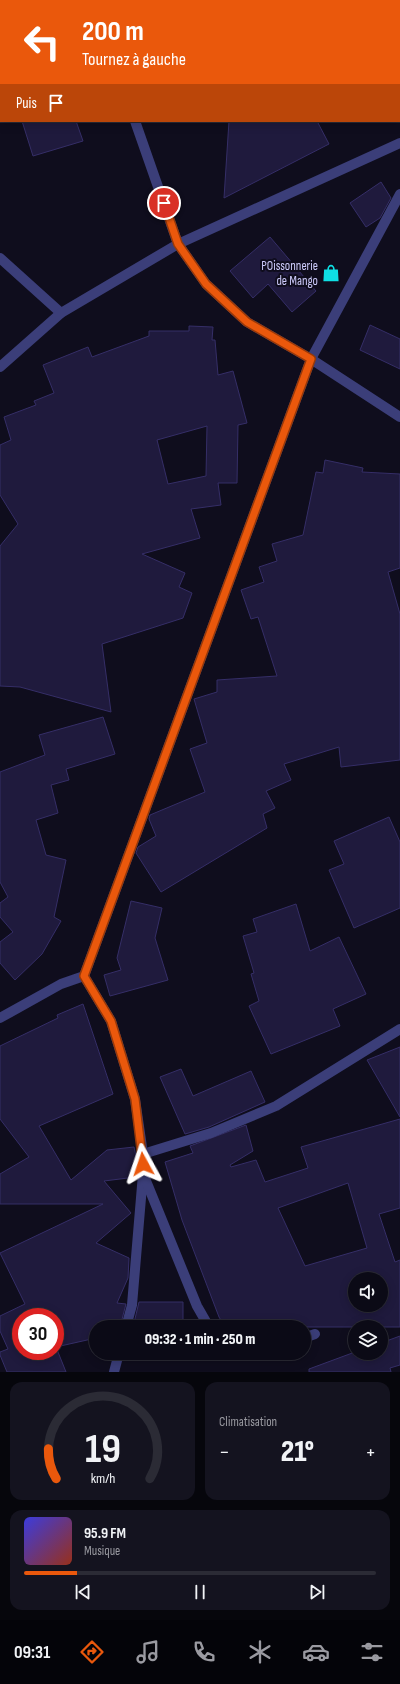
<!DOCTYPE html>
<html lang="fr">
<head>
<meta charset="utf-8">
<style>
  body { margin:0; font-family:"Sofia Sans Condensed",sans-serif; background:#14131f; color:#f1f3f6; height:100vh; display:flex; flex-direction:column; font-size:15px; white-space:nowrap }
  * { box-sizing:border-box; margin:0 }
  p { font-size:13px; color:#9a9aa1 }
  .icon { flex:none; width:22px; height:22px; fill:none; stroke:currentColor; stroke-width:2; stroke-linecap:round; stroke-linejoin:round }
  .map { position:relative; height:1372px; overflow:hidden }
  .sheet { display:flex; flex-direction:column; gap:10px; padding:10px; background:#06060c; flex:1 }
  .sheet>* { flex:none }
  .banner { position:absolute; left:0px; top:0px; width:400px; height:122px; box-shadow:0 2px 10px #0003,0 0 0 1px #2b2b35; background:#ea580c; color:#fff; overflow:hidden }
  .fabs { position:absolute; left:348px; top:1272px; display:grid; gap:8px }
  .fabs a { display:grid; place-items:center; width:40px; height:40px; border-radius:50%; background:#0b0a16; box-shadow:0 2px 10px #0003,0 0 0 1px #2b2b35; font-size:20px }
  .speed { position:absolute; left:12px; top:1308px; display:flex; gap:8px; font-size:20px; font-weight:700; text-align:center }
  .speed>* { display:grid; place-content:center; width:52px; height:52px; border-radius:50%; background:#0b0a16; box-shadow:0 2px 10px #0003,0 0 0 1px #2b2b35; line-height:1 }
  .speed .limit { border:6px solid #d22; background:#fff; color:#111 }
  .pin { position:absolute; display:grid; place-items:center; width:34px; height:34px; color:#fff; margin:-17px; border:2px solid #fff; border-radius:50%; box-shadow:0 1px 4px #0007 }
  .me { position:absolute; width:44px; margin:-22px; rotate:355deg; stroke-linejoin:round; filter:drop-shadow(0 0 3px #0008) }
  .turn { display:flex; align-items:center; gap:14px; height:84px; padding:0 16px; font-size:18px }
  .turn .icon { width:52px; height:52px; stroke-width:2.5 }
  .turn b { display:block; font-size:28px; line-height:34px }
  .then { display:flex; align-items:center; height:38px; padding:0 16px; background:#0003; gap:8px; font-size:15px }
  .big { font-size:30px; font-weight:800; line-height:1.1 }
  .sheet .card { flex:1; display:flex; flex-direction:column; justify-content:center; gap:6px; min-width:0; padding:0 14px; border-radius:12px; background:#14131f }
  .sheet .dial { align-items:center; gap:0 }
  .dial svg { height:104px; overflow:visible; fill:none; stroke:#2b2b35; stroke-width:7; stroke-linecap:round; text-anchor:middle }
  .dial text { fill:#f1f3f6; stroke:none }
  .song { display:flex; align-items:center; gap:12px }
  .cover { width:48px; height:48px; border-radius:6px; background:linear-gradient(135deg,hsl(240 70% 55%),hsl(10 70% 35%)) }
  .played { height:4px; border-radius:2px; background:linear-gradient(90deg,#ea580c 15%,#2b2b35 15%) }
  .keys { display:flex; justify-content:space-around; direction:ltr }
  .heat { display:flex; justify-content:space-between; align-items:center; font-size:22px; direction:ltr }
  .sheet .tiles { flex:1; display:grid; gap:10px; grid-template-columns:1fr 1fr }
  .card:last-child { grid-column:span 2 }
  .trip { position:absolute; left:89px; top:1320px; width:222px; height:40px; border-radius:20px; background:#0b0a16; box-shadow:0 2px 10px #0003,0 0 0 1px #2b2b35; font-weight:800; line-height:40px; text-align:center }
  .menu { display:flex; height:64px; justify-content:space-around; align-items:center; background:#040409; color:#9a9aa1 }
  .menu .icon { width:28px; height:28px }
  .menu .selected { color:#ea580c }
  .menu b { font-size:18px; color:#f1f3f6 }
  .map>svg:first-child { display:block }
</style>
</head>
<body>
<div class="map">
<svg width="400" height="1372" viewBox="0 0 400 1372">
  <rect width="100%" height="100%" fill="#0f0d1d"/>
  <g fill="#1f1a3d" stroke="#352e67" fill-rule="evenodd">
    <polygon points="22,121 76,121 83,141 33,156"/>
    <polygon points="229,121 317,121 329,144 224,198"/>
    <polygon points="381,182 391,198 380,218 366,227 350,203"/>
    <polygon points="270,237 316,291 292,312 268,284 253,298 230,271"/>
    <polygon points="370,325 400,339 400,369 360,350"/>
    <path d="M189,326l24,1 -1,13h3l3,35 15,-4 14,52 -9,2 -1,58h-19l3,22 -30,4 9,29 -58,16 43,19 -6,14 13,6 -9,25 -81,26 9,68 -91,-25 -20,-1v-140l18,-22 -18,-29v-50l11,-5 -7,-23 32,-12 -2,-4 20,-8 -11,-28 45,-18 4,10 57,-21v-5h40zM207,426l-1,50 -38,8 -11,-44z"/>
    <polygon points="325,460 363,468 362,472 400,474 400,568 388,572 400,614 400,760 341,767 339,747 284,764 291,780 266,791 275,808 263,814 267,828 161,892 136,853 138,847 156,836 149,819 150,815 205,792 190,749 207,743 194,699 217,692 217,680 277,676 258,617 251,619 241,590 264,582 259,567 277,561 272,544 303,535 316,472 323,473"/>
    <polygon points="103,717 115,754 66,769 69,780 51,785 58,813 36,820 46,855 66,860 54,917 61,921 42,954 15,980 0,963 0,942 13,932 0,917 0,903 8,897 0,882 0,772 45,755 39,735"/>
    <polygon points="389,817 400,842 400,908 354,928 329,870 344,864 334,841"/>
    <polygon points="131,901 162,908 155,938 168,980 110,996 104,975 121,970 117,958"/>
    <polygon points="296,904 310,951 339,937 366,994 333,1009 340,1026 271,1054 249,1006 259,1001 251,974 254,973 243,936 257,932 253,919"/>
    <path d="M83,1004l30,90 -74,32 32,54 36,-30 27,-3 2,9v21l-32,4 27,32 -35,30 33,15 -1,20 -11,25 9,1 -6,23h-24v11l-40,9 10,25h-59l-7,-17v-3l8,-3 -8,-18v-15l25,-12 -25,-51 103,-49h-103v-30l29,-17 -29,-38v-73l58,-28 -1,-3zM21,1317h34v34h-34z"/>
    <polygon points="400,1047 400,1117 367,1060"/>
    <polygon points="181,1069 193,1096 251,1071 265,1102 209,1127 185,1134 160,1077"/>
    <path d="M400,1119v89l-21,6 16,48 5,-2v67h-175l-6,-10 -37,-97 -17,-58 28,-9 -3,-7 56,-21 7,26 -23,14 1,2 25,-7 9,22 43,-14 -7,-21zM348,1183l19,65 -62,18 -27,-58zM355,1279h26v26h-26z"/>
    <polygon points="139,1302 183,1302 183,1327 133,1327"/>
    <polygon points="400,1336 400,1365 390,1368 391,1372 309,1372 309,1369 355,1352 381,1353 381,1343"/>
  </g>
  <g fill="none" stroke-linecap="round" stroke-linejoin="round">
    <g stroke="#3b3e79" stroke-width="10">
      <polyline points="93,0 94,1"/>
      <polyline points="135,121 178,244 206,284 247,322 311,359 400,417"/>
      <polyline points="0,258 61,313"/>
      <polyline points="0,367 61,313 178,244 400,143"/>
      <polyline points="84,976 111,1021 135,1099 143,1154 143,1174 132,1305 126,1327"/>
      <polyline points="0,1018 61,984 84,976 311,359 400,194"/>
      <polyline points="143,1154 211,1133 276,1106 400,1029"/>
      <polyline points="144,1176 197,1306 209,1327"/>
      <polyline points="304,1338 315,1334"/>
      <polyline points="114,1372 119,1353"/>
    </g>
  </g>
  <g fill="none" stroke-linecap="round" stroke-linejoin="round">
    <g stroke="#983908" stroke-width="10">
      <polyline id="route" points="143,1164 135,1099 111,1021 84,976 311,359 247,322 206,284 178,244 164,203"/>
    </g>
    <use href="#route" stroke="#ea580c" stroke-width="7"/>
  </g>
  <defs>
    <g id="shop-bare" transform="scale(1.38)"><path d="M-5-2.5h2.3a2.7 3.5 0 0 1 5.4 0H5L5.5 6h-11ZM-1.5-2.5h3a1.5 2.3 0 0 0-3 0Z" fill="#0fe0e5" stroke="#0f0d1d" stroke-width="2.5" paint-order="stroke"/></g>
  </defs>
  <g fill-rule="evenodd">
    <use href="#shop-bare" x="331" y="273"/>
  </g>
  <g text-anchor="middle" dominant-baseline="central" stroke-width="4" stroke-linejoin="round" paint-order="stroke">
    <g font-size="13" fill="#ceccfc" stroke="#0f0d1d" text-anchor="end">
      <text x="318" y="266">POissonnerie<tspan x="318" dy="15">de Mango</tspan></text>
    </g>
  </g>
</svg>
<div class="fabs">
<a><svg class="icon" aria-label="sound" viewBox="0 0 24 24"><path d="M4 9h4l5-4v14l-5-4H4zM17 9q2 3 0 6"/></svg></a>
<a><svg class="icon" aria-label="layers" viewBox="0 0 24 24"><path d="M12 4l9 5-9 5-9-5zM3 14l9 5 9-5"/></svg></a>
</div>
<div class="speed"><div class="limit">30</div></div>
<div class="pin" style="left:164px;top:203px;background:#d93025"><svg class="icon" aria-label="arrive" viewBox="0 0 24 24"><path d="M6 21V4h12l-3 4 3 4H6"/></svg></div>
<svg class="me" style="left:143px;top:1164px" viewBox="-20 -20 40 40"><path d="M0-17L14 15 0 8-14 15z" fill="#ea580c" stroke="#fff" stroke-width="4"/></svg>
<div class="trip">09:32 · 1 min · 250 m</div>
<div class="banner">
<div class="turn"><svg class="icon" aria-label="left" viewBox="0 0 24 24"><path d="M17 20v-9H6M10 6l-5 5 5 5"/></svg><div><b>200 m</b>Tournez à gauche</div></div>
<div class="then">Puis<svg class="icon" aria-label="arrive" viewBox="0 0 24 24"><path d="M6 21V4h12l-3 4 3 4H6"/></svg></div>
</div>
</div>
<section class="sheet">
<div class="tiles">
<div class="card dial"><svg viewBox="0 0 100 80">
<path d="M14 69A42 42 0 1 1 86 69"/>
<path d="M14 69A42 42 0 0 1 8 46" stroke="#ea580c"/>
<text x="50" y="56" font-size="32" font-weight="700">19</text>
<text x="50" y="72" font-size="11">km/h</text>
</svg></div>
<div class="card"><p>Climatisation</p>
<div class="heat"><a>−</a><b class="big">21°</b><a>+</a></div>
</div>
<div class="card">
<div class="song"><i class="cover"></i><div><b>95.9 FM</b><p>Musique</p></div></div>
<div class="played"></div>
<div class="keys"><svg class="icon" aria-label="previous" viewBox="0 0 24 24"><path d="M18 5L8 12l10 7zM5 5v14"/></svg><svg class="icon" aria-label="pause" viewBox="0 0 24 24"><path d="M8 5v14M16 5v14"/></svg><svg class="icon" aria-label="next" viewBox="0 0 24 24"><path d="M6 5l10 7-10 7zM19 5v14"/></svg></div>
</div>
</div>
</section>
<nav class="menu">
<b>09:31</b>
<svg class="icon selected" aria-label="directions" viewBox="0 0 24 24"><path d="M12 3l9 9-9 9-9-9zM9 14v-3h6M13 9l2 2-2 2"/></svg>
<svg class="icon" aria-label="music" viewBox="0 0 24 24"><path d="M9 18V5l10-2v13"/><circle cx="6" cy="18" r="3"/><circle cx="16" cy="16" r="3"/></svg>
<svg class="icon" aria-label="phone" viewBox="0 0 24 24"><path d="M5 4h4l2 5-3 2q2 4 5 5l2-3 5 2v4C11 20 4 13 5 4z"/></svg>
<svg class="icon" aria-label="climate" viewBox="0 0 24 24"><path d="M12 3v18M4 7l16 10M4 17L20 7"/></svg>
<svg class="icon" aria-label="car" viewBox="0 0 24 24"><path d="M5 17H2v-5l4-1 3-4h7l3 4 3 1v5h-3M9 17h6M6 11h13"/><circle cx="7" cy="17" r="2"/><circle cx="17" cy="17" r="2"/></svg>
<svg class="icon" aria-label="filters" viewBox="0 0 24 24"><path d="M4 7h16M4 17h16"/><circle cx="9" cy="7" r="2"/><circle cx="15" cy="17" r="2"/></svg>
</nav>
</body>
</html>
